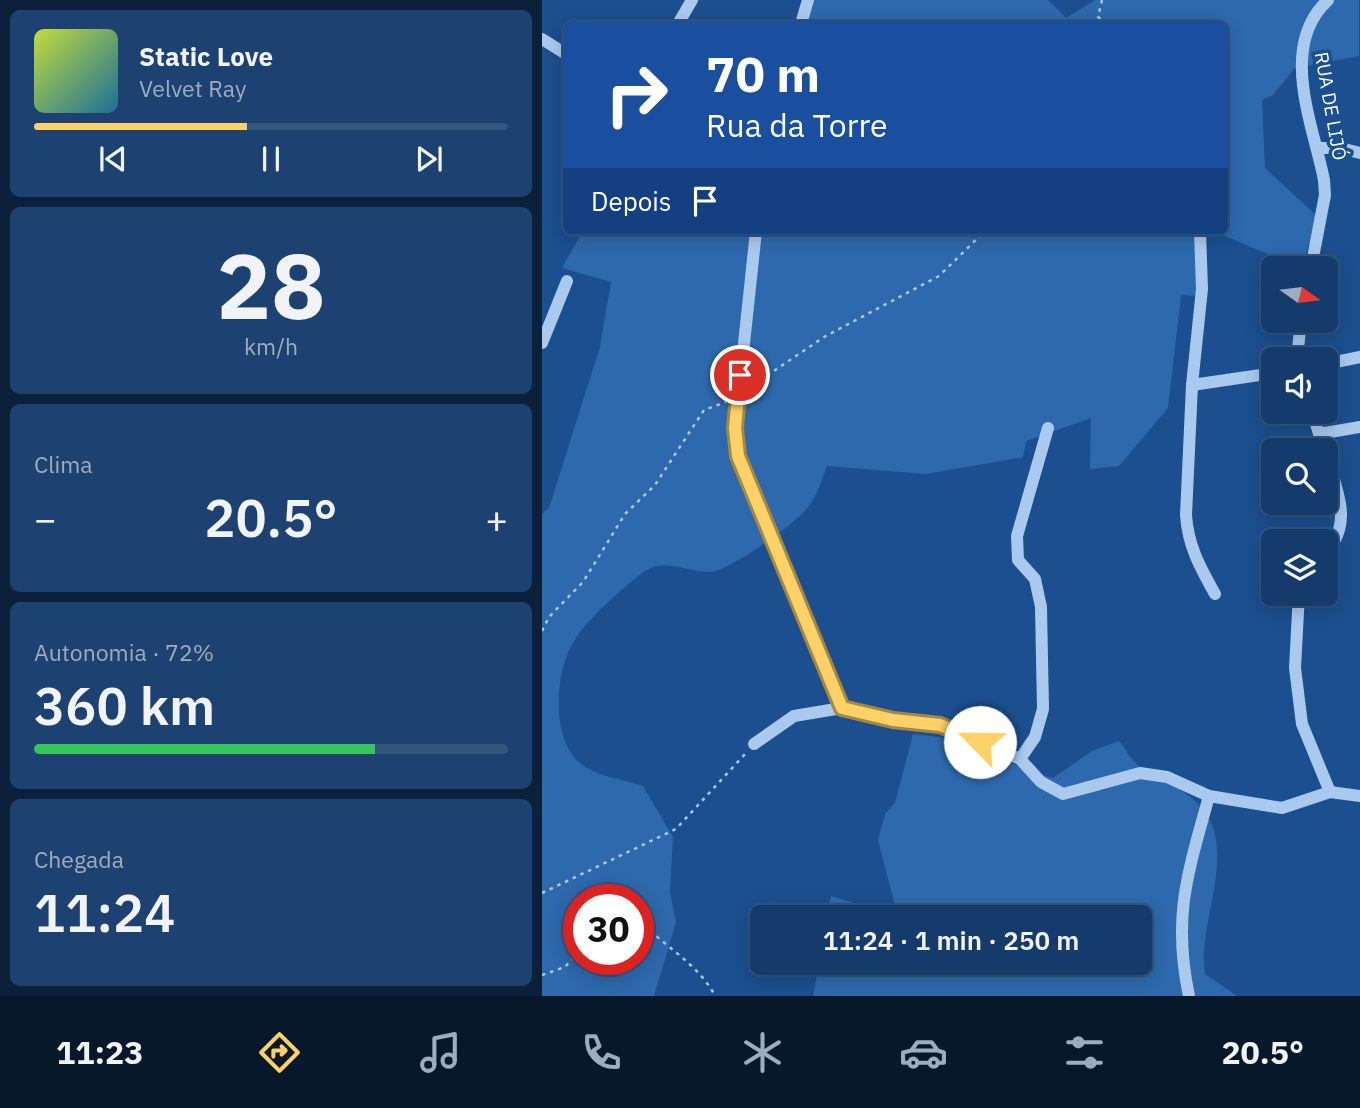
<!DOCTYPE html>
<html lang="pt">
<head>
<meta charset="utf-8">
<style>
  body { margin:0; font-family:"IBM Plex Sans",sans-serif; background:#1d4271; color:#f1f3f6; height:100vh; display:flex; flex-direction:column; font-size:26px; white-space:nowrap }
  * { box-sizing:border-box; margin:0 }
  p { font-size:23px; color:#9dadc1 }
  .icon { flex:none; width:38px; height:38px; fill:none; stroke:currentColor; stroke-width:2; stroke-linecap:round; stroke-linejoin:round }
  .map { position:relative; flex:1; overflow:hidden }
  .panel { display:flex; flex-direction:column; gap:10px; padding:10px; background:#0b203b; width:542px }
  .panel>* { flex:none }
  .hud { position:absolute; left:21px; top:21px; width:665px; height:214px; border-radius:10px; box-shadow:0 4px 18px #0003,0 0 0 2px #33557e; background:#1a4fa0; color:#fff; overflow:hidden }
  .needle { width:46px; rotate:104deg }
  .buttons { position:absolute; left:719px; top:256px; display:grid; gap:14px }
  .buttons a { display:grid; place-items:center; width:77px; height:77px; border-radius:10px; background:#143b6b; box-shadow:0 4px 18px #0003,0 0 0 2px #33557e; font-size:35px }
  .speed { position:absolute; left:21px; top:884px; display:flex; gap:14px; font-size:35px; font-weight:700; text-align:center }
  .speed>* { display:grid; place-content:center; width:91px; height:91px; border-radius:50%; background:#143b6b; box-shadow:0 4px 18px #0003,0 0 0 2px #33557e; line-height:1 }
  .speed .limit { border:10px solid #d22; background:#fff; color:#111 }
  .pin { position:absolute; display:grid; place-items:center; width:60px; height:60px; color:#fff; margin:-30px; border:4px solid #fff; border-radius:50%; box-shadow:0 2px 7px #0007 }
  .me { position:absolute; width:77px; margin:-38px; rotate:293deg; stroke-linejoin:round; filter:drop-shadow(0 0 5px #0008) }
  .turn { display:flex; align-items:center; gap:24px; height:147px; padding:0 28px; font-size:32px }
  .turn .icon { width:91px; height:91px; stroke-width:2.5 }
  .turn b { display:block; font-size:49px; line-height:60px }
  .then { display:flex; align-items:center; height:66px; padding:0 28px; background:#0003; gap:14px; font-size:26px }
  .big { font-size:52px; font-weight:600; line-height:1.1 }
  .panel .tile { flex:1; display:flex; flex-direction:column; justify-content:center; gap:10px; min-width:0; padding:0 24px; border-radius:10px; background:#1d4271 }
  .panel .dial { align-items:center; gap:0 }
  .dial b { font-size:91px; line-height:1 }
  .song { display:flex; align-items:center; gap:21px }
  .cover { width:84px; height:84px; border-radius:10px; background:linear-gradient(135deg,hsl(70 70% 55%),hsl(200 70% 35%)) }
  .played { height:7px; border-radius:4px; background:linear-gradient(90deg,#ffd166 45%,#33557e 45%) }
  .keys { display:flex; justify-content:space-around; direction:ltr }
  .heat { display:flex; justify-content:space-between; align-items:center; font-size:38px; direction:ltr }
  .charge { height:10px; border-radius:5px; background:linear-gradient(90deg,#34c759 72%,#33557e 0) }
  .trip { position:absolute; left:208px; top:905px; width:402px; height:70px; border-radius:10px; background:#143b6b; box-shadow:0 4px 18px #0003,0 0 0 2px #33557e; font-weight:600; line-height:70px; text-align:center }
  .tab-bar { display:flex; height:112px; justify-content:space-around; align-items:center; background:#08182b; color:#9dadc1 }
  .tab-bar .icon { width:49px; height:49px }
  .tab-bar .selected { color:#ffd166 }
  .tab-bar b { font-size:32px; color:#f1f3f6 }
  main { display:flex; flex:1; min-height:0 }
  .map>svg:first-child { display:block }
</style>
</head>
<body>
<main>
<section class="panel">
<div class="tile">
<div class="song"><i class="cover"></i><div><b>Static Love</b><p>Velvet Ray</p></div></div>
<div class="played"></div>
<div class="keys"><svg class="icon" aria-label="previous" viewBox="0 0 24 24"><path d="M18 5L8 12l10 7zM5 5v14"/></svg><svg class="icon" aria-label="pause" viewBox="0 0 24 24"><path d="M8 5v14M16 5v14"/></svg><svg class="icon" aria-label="next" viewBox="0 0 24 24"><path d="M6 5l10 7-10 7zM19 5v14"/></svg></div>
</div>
<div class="tile dial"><b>28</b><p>km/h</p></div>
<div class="tile"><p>Clima</p>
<div class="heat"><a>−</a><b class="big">20.5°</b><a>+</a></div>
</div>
<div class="tile"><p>Autonomia · 72%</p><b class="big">360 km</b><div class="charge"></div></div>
<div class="tile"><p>Chegada</p><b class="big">11:24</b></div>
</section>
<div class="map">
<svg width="818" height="996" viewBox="0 0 818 996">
  <rect width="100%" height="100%" fill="#1b4f8f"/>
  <g fill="#2e69ad" fill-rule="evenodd">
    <polygon points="268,0 506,0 524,18 553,0 817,0 817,56 753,68 731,95 720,100 723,168 776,217 759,268 671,231 682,231 682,24 260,24"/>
    <path d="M41,231h615v65l-17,-1 -13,113 -49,58 -29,3 1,-51 -65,23 -3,16 -97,17 -99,-8c-6,16 -11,34 -24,47 -13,14 -77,60 -94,59 -23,0 -44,-15 -67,1 -20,16 -55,46 -68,68 -20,31 -25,106 13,127 15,9 38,12 56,18l30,51 -3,55 6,30 -22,74h-112v-482l7,-6 51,-161 11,-65 -49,-14zM37,900h59v59h-59z"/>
    <path d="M406,733c36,15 68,36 105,45l39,-27 27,-10c6,7 12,19 20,25 22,20 44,17 65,45 33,42 -7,114 1,163l32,22h-424l6,-33 321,-1v-45h-313l4,-21 54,16 10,-6 -17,-66 7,-26 10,-11 18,-69 33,4z"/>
  </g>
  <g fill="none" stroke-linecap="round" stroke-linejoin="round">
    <g stroke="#a9c9ee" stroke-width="2.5" stroke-dasharray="3.5 5" stroke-linecap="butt">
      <polyline points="560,0 556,17 565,24"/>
      <polyline points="211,385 282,337 397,276 443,231"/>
      <polyline points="0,631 7,617 41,582 83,514 113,485 162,410 184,402"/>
      <polyline points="0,893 134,829 205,752"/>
      <path d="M96,919c24,26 61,45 77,77"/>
      <polyline points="0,975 23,967 37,951"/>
    </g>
    <g stroke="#a9c9ee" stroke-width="12">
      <polyline points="136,24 150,0"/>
      <polyline points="259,24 266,0"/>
      <polyline points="0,39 24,54"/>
      <polyline points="776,148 798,148 818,153"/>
      <polyline points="214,231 193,428 196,456 300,708 351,720 398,725 478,759 499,782 521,794 598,773 625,777 667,796 740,808 788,792 818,796"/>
      <path d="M658,231l2,58 -10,96 -6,130c2,31 14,52 29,79"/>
      <path d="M769,268l14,-73 -1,-15c-11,-56 -46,-134 4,-180"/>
      <polyline points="0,343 25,281"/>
      <polyline points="755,359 759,320"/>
      <polyline points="784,364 818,357"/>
      <polyline points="650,385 732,373"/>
      <polyline points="770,411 782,450"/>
      <polyline points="777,434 818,427"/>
      <path d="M784,455c10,33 28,68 0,97"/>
      <polyline points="757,593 753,668 760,724 788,792"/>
      <polyline points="212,744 252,716 300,708"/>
      <polyline points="478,759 493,737 501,709 499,607 493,579 476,560 475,536 506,428"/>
      <path d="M647,996c-17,-80 -1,-123 20,-200"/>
    </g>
  </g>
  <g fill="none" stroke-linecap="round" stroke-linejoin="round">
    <g stroke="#a68842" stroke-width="18">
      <polyline id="route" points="198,375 193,428 196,456 300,708 351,720 398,725 438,742"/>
    </g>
    <use href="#route" stroke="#ffd166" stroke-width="12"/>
  </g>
  <g text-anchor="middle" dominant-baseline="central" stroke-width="7" stroke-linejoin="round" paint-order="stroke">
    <g font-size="19" fill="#fff" stroke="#1b4f8f">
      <text transform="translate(789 106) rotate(80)">RUA DE LIJÓ</text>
    </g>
  </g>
</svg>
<div class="buttons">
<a><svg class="needle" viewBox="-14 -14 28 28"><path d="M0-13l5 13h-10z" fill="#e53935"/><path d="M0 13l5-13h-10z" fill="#9dadc1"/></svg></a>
<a><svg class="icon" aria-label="sound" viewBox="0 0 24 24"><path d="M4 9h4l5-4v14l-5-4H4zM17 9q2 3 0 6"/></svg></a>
<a><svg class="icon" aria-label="search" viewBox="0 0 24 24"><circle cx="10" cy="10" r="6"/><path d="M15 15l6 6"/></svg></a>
<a><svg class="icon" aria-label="layers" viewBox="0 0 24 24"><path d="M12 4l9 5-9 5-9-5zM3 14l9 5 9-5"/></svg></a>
</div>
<div class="speed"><div class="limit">30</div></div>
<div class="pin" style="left:198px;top:375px;background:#d93025"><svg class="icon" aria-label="arrive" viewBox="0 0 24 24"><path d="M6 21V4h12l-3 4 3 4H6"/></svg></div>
<svg class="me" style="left:438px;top:742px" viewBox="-20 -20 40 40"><circle r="19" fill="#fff"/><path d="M0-13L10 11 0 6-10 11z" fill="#ffd166"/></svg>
<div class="trip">11:24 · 1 min · 250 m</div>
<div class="hud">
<div class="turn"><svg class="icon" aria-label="right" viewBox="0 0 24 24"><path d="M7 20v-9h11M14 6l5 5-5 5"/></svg><div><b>70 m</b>Rua da Torre</div></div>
<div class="then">Depois<svg class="icon" aria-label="arrive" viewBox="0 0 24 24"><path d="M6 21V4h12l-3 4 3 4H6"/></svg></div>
</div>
</div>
</main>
<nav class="tab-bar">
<b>11:23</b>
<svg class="icon selected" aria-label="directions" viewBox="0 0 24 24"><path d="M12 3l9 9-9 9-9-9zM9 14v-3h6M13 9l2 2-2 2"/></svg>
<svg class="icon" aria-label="music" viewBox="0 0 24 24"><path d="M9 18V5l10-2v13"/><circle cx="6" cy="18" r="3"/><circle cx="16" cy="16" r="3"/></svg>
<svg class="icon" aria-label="phone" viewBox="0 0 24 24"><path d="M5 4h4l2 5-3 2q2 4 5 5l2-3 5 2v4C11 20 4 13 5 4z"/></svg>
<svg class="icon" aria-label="climate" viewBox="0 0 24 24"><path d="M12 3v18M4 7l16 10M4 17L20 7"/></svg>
<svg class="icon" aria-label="car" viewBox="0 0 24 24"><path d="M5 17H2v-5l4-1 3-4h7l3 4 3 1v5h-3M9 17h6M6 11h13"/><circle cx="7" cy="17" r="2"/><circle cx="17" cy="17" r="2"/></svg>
<svg class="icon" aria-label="filters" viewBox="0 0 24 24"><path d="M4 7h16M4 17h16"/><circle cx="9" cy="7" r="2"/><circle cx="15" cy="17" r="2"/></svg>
<b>20.5°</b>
</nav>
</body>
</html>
